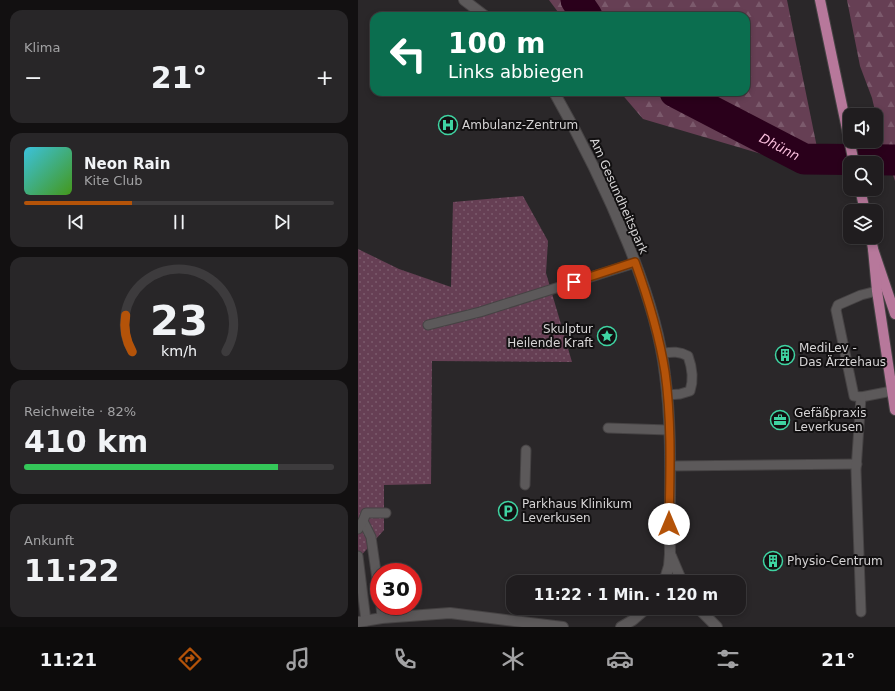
<!DOCTYPE html>
<html lang="de">
<head>
<meta charset="utf-8">
<style>
  body { margin:0; font-family:"DejaVu Sans",sans-serif; background:#282628; color:#f1f3f6; height:100vh; display:flex; flex-direction:column; font-size:15px; white-space:nowrap }
  * { box-sizing:border-box; margin:0 }
  p { font-size:13px; color:#a2a2a4 }
  .icon { flex:none; width:22px; height:22px; fill:none; stroke:currentColor; stroke-width:2; stroke-linecap:round; stroke-linejoin:round }
  .map { position:relative; flex:1; overflow:hidden }
  .side { display:flex; flex-direction:column; gap:10px; padding:10px; background:#121011; width:358px }
  .side>* { flex:none }
  .guide { position:absolute; left:12px; top:12px; width:380px; height:84px; border-radius:12px; box-shadow:0 2px 6px #0003,0 0 0 1px #3d3b3d; background:#0b6e4f; color:#fff; overflow:hidden }
  .fabs { position:absolute; left:485px; top:108px; display:grid; gap:8px }
  .fabs a { display:grid; place-items:center; width:40px; height:40px; border-radius:8px; background:#201d1f; box-shadow:0 2px 6px #0003,0 0 0 1px #3d3b3d; font-size:20px }
  .speed { position:absolute; left:12px; top:563px; display:flex; gap:8px; font-size:20px; font-weight:700; text-align:center }
  .speed>* { display:grid; place-content:center; width:52px; height:52px; border-radius:50%; background:#201d1f; box-shadow:0 2px 6px #0003,0 0 0 1px #3d3b3d; line-height:1 }
  .speed .limit { border:6px solid #d22; background:#fff; color:#111 }
  .pin { position:absolute; display:grid; place-items:center; width:34px; height:34px; color:#fff; margin:-17px; border-radius:8px; box-shadow:0 2px 6px #0006 }
  .me { position:absolute; width:44px; margin:-22px; rotate:0deg; stroke-linejoin:round; filter:drop-shadow(0 0 3px #0008) }
  .turn { display:flex; align-items:center; gap:14px; height:84px; padding:0 12px; font-size:18px }
  .turn .icon { width:52px; height:52px; stroke-width:2.5 }
  .turn b { display:block; font-size:28px; line-height:34px }
  .big { font-size:30px; font-weight:700; line-height:1.1 }
  .side .card { flex:1; display:flex; flex-direction:column; justify-content:center; gap:6px; min-width:0; padding:0 14px; border-radius:12px; background:#282628 }
  .side .dial { align-items:center; gap:0 }
  .dial svg { height:104px; overflow:visible; fill:none; stroke:#3d3b3d; stroke-width:7; stroke-linecap:round; text-anchor:middle }
  .dial text { fill:#f1f3f6; stroke:none }
  .song { display:flex; align-items:center; gap:12px }
  .cover { width:48px; height:48px; border-radius:6px; background:linear-gradient(135deg,hsl(190 70% 55%),hsl(100 70% 35%)) }
  .played { height:4px; border-radius:2px; background:linear-gradient(90deg,#b45309 35%,#3d3b3d 35%) }
  .keys { display:flex; justify-content:space-around; direction:ltr }
  .heat { display:flex; justify-content:space-between; align-items:center; font-size:22px; direction:ltr }
  .charge { height:6px; border-radius:3px; background:linear-gradient(90deg,#34c759 82%,#3d3b3d 0) }
  .trip { position:absolute; left:148px; top:575px; width:240px; height:40px; border-radius:12px; background:#201d1f; box-shadow:0 2px 6px #0003,0 0 0 1px #3d3b3d; font-weight:700; line-height:40px; text-align:center }
  .tabs { display:flex; height:64px; justify-content:space-around; align-items:center; background:#0d0c0c; color:#a2a2a4 }
  .tabs .icon { width:28px; height:28px }
  .tabs .selected { color:#b45309 }
  .tabs b { font-size:18px; color:#f1f3f6 }
  main { display:flex; flex:1; min-height:0 }
  .map>svg:first-child { display:block }
</style>
</head>
<body>
<main>
<section class="side">
<div class="card"><p>Klima</p>
<div class="heat"><a>−</a><b class="big">21°</b><a>+</a></div>
</div>
<div class="card">
<div class="song"><i class="cover"></i><div><b>Neon Rain</b><p>Kite Club</p></div></div>
<div class="played"></div>
<div class="keys"><svg class="icon" aria-label="previous" viewBox="0 0 24 24"><path d="M18 5L8 12l10 7zM5 5v14"/></svg><svg class="icon" aria-label="pause" viewBox="0 0 24 24"><path d="M8 5v14M16 5v14"/></svg><svg class="icon" aria-label="next" viewBox="0 0 24 24"><path d="M6 5l10 7-10 7zM19 5v14"/></svg></div>
</div>
<div class="card dial"><svg viewBox="0 0 100 80">
<path d="M14 69A42 42 0 1 1 86 69"/>
<path d="M14 69A42 42 0 0 1 9 41" stroke="#b45309"/>
<text x="50" y="56" font-size="32" font-weight="700">23</text>
<text x="50" y="72" font-size="11">km/h</text>
</svg></div>
<div class="card"><p>Reichweite · 82%</p><b class="big">410 km</b><div class="charge"></div></div>
<div class="card"><p>Ankunft</p><b class="big">11:22</b></div>
</section>
<div class="map">
<svg width="537" height="627" viewBox="0 0 537 627">
  <defs>
    <pattern id="green-dots" width="8" height="8" patternUnits="userSpaceOnUse"><rect width="8" height="8" fill="#663f54"/><path d="M2 2h.1M6 6h.1" fill="none" stroke="#7b5a6c" stroke-width="1.8" stroke-linecap="round"/></pattern>
    <pattern id="forest-firs" width="22" height="20" patternUnits="userSpaceOnUse"><rect width="22" height="20" fill="#663f54"/><path d="M5 1l3.5 6h-7zM16 11l3.5 6h-7z" fill="#7b5a6c"/></pattern>
  </defs>
  <rect width="100%" height="100%" fill="#2a2729"/>
  <polygon fill="url(#green-dots)" points="165,196 190,241 188,273 214,362 74,361 73,484 26,485 26,530 0,559 0,249 41,269 93,287 95,202"/>
  <g fill="url(#forest-firs)">
    <polygon points="191,0 429,0 464,172 285,119 262,92 388,92 388,16 203,16"/>
    <polygon points="489,0 537,0 537,181 526,149 514,98 502,66"/>
  </g>
  <g fill="none" stroke-linecap="round" stroke-linejoin="round">
    <g stroke="#2a001b" stroke-width="31">
      <polyline points="218,0 229,16"/>
      <path id="s1" d="M317,92l129,67 91,1"/>
    </g>
    <g stroke="#464344" stroke-width="11">
      <g id="service">
        <polyline points="70,325 122,312 277,263"/>
        <path d="M304,353c10,-1 17,-2 26,3 4,11 6,23 2,35l-10,3 -13,1"/>
        <polyline points="503,397 534,391"/>
        <polyline points="250,428 311,430"/>
        <polyline points="312,466 499,464"/>
        <polyline points="167,485 168,450"/>
        <polyline points="5,521 13,537 21,593"/>
        <polyline points="0,529 5,521 8,513 28,513"/>
        <polyline points="0,556 8,621"/>
        <polyline points="23,606 24,618"/>
        <polyline points="503,612 498,470 503,397 496,396 478,310 480,305 503,295 519,291"/>
      </g>
    </g>
    <g stroke="#464344" stroke-width="12">
      <g id="minor">
        <polyline points="106,0 127,16"/>
        <path d="M196,92c28,49 53,100 74,152 17,42 32,86 37,131 8,59 4,119 5,179l-1,12 -5,16"/>
        <polyline points="313,556 324,582"/>
        <polyline points="340,608 359,627"/>
        <polyline points="263,627 275,620 289,608"/>
      </g>
    </g>
    <g stroke="#464344" stroke-width="12">
      <polyline id="tertiary" points="0,622 24,618 92,613 205,627"/>
    </g>
    <g stroke="#464344" stroke-width="12">
      <g id="primary">
        <polyline points="462,0 496,163"/>
        <polyline points="502,189 507,211"/>
        <polyline points="513,237 515,249 537,314"/>
        <polyline points="515,249 519,291 537,410"/>
      </g>
    </g>
    <use href="#service" stroke="#5c595a" stroke-width="9"/>
    <use href="#minor" stroke="#5c595a" stroke-width="10"/>
    <use href="#tertiary" stroke="#5c595a" stroke-width="10"/>
    <use href="#primary" stroke="#b7789b" stroke-width="10"/>
  </g>
  <g fill="none" stroke-linecap="round" stroke-linejoin="round">
    <g stroke="#753606" stroke-width="10">
      <path id="route" d="M216,282l61,-20c13,36 24,72 30,110 7,50 5,102 4,152"/>
    </g>
    <use href="#route" stroke="#b45309" stroke-width="7"/>
  </g>
  <defs>
    <g id="hospital-ring" transform="scale(1)"><circle r="9.5" fill="#121011" stroke="#3fd4a2" stroke-width="1.5"/><path d="M-5-5h3v3.5h4V-5h3V5h-3V1.5h-4V5h-3Z" fill="#3fd4a2"/></g>
    <g id="sight-ring" transform="scale(1)"><circle r="9.5" fill="#121011" stroke="#3fd4a2" stroke-width="1.5"/><path d="M0-6L1.8-2.2L6-1.7L2.9 1.2L3.7 5.4L0 3.3L-3.7 5.4L-2.9 1.2L-6-1.7L-1.8-2.2Z" fill="#3fd4a2"/></g>
    <g id="building-ring" transform="scale(1)"><circle r="9.5" fill="#121011" stroke="#3fd4a2" stroke-width="1.5"/><path d="M-4-6H4V6H1V3H-1V6H-4ZM-2.5-4.3h1.7v1.8h-1.7ZM.8-4.3h1.7v1.8H.8ZM-2.5-1h1.7V.8h-1.7ZM.8-1h1.7V.8H.8Z" fill="#3fd4a2"/></g>
    <g id="office-ring" transform="scale(1)"><circle r="9.5" fill="#121011" stroke="#3fd4a2" stroke-width="1.5"/><path d="M-6-3h4V-5.5h4V-3h4V5H-6ZM-1-4.5V-3h2v-1.5ZM-6 0V1H6V0Z" fill="#3fd4a2"/></g>
    <g id="parking-ring" transform="scale(1)"><circle r="9.5" fill="#121011" stroke="#3fd4a2" stroke-width="1.5"/><path d="M-3.5-5.5H1a3.5 3.5 0 0 1 0 7H-1V5.5H-3.5ZM-1-3.4V-.6H.8a1.4 1.4 0 0 0 0-2.8Z" fill="#3fd4a2"/></g>
  </defs>
  <g fill-rule="evenodd">
    <use href="#hospital-ring" x="90" y="125"/>
    <use href="#sight-ring" x="249" y="336"/>
    <use href="#building-ring" x="427" y="355"/>
    <use href="#office-ring" x="422" y="420"/>
    <use href="#parking-ring" x="150" y="511"/>
    <use href="#building-ring" x="415" y="561"/>
  </g>
  <g text-anchor="middle" dominant-baseline="central" stroke-width="4" stroke-linejoin="round" paint-order="stroke">
    <g font-size="12" fill="#d6d4d5" stroke="#121011" text-anchor="start">
      <text x="104" y="125">Ambulanz-Zentrum</text>
      <text x="235" y="329" text-anchor="end">Skulptur<tspan x="235" dy="14">Heilende Kraft</tspan></text>
      <text x="441" y="348">MediLev -<tspan x="441" dy="14">Das Ärztehaus</tspan></text>
      <text x="436" y="413">Gefäßpraxis<tspan x="436" dy="14">Leverkusen</tspan></text>
      <text x="164" y="504">Parkhaus Klinikum<tspan x="164" dy="14">Leverkusen</tspan></text>
      <text x="429" y="561">Physio-Centrum</text>
    </g>
    <g font-size="12" fill="#d6d4d5" stroke="#121011">
      <text transform="translate(261 196) rotate(66)">Am Gesundheitspark</text>
    </g>
    <g font-size="13" font-style="italic" fill="#f9bddc" stroke="#121011">
      <text stroke="none"><textPath href="#s1" startOffset="118">Dhünn</textPath></text>
    </g>
  </g>
</svg>
<div class="fabs">
<a><svg class="icon" aria-label="sound" viewBox="0 0 24 24"><path d="M4 9h4l5-4v14l-5-4H4zM17 9q2 3 0 6"/></svg></a>
<a><svg class="icon" aria-label="search" viewBox="0 0 24 24"><circle cx="10" cy="10" r="6"/><path d="M15 15l6 6"/></svg></a>
<a><svg class="icon" aria-label="layers" viewBox="0 0 24 24"><path d="M12 4l9 5-9 5-9-5zM3 14l9 5 9-5"/></svg></a>
</div>
<div class="speed"><div class="limit">30</div></div>
<div class="pin" style="left:216px;top:282px;background:#d93025"><svg class="icon" aria-label="arrive" viewBox="0 0 24 24"><path d="M6 21V4h12l-3 4 3 4H6"/></svg></div>
<svg class="me" style="left:311px;top:524px" viewBox="-20 -20 40 40"><circle r="19" fill="#fff"/><path d="M0-13L10 11 0 6-10 11z" fill="#b45309"/></svg>
<div class="trip">11:22 · 1 Min. · 120 m</div>
<div class="guide">
<div class="turn"><svg class="icon" aria-label="left" viewBox="0 0 24 24"><path d="M17 20v-9H6M10 6l-5 5 5 5"/></svg><div><b>100 m</b>Links abbiegen</div></div>
</div>
</div>
</main>
<nav class="tabs">
<b>11:21</b>
<svg class="icon selected" aria-label="directions" viewBox="0 0 24 24"><path d="M12 3l9 9-9 9-9-9zM9 14v-3h6M13 9l2 2-2 2"/></svg>
<svg class="icon" aria-label="music" viewBox="0 0 24 24"><path d="M9 18V5l10-2v13"/><circle cx="6" cy="18" r="3"/><circle cx="16" cy="16" r="3"/></svg>
<svg class="icon" aria-label="phone" viewBox="0 0 24 24"><path d="M5 4h4l2 5-3 2q2 4 5 5l2-3 5 2v4C11 20 4 13 5 4z"/></svg>
<svg class="icon" aria-label="climate" viewBox="0 0 24 24"><path d="M12 3v18M4 7l16 10M4 17L20 7"/></svg>
<svg class="icon" aria-label="car" viewBox="0 0 24 24"><path d="M5 17H2v-5l4-1 3-4h7l3 4 3 1v5h-3M9 17h6M6 11h13"/><circle cx="7" cy="17" r="2"/><circle cx="17" cy="17" r="2"/></svg>
<svg class="icon" aria-label="filters" viewBox="0 0 24 24"><path d="M4 7h16M4 17h16"/><circle cx="9" cy="7" r="2"/><circle cx="15" cy="17" r="2"/></svg>
<b>21°</b>
</nav>
</body>
</html>
